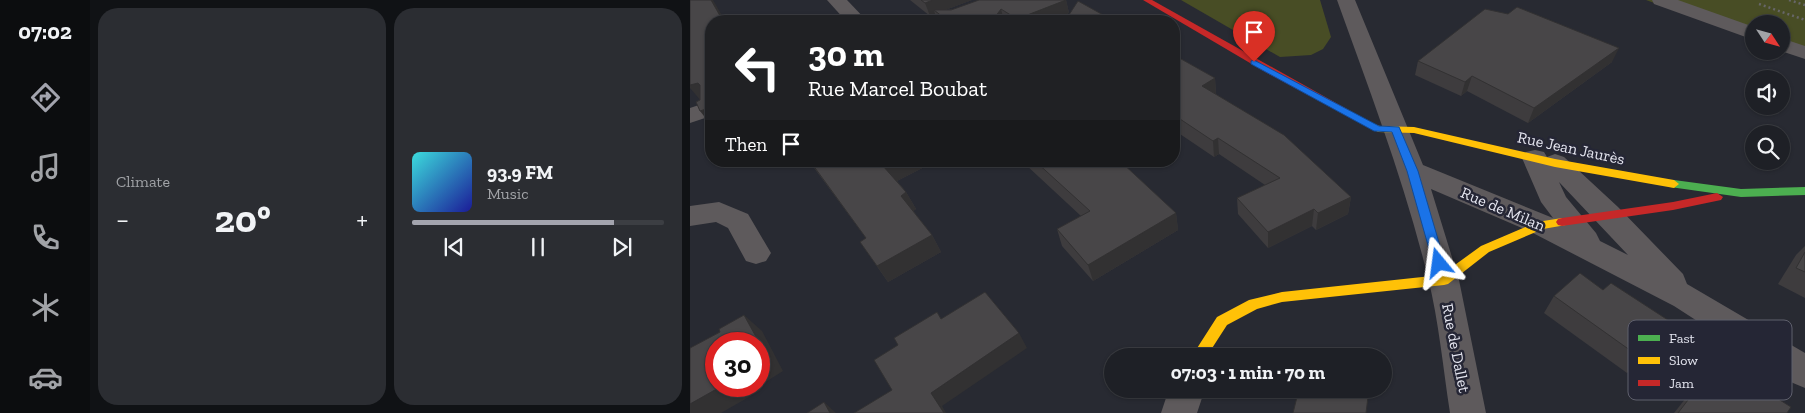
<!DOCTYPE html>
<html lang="en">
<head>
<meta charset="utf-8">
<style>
  body { margin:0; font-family:"Zilla Slab",serif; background:#2b2d32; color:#f1f3f6; height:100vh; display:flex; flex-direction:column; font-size:19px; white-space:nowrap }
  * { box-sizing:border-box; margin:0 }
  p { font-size:16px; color:#a1a3a7 }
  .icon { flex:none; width:28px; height:28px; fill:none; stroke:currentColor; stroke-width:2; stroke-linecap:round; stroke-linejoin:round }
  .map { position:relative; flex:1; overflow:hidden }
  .sheet { display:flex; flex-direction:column; gap:8px; padding:8px; background:#101215; width:600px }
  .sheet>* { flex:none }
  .top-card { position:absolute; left:15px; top:15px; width:475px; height:152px; border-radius:20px; box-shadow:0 1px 4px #0004,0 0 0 1px #3c3e43; background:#202124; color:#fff; overflow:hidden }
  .needle { width:32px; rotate:126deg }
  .fabs { position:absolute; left:1055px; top:15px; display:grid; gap:10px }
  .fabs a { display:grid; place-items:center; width:45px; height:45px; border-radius:50%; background:#1e2026; box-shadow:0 1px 4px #0004,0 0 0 1px #3c3e43; font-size:25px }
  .speed { position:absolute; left:15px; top:332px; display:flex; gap:10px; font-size:25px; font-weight:700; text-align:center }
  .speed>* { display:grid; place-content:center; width:65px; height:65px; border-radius:50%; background:#1e2026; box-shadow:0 1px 4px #0004,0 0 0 1px #3c3e43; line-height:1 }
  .speed .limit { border:8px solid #d22; background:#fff; color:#111 }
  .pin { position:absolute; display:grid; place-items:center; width:42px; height:42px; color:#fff; margin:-51px -21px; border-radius:50% 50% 50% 0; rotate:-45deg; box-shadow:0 0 5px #0007 }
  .pin .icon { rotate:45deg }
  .me { position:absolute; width:55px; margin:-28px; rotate:344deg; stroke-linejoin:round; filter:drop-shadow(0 0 4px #0008) }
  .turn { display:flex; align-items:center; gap:18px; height:105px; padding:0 20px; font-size:22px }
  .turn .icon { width:65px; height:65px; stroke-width:2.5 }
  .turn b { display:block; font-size:35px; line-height:42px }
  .then { display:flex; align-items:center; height:48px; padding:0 20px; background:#0003; gap:10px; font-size:19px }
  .big { font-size:38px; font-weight:700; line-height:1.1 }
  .sheet .tile { flex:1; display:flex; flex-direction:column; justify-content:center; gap:8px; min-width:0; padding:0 18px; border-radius:20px; background:#2b2d32 }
  .song { display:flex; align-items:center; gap:15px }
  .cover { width:60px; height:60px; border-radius:8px; background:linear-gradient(135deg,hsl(180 70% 55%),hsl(240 70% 35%)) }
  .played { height:5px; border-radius:2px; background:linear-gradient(90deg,#a3a4ae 80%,#3c3e43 80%) }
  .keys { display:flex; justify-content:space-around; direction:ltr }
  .heat { display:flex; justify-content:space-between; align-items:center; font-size:28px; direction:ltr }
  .sheet .tiles { flex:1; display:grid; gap:8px; grid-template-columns:repeat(2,1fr) }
  .trip { position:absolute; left:414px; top:348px; width:288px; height:50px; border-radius:25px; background:#1e2026; box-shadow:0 1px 4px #0004,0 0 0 1px #3c3e43; font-weight:700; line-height:50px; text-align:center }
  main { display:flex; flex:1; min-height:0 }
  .tabs { display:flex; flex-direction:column; width:90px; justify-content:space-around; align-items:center; background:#0c0d0f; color:#a1a3a7 }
  .tabs .icon { width:35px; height:35px }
  .tabs .selected { color:#a3a4ae }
  .tabs b { font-size:22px; color:#f1f3f6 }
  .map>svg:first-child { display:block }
</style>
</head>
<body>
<main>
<nav class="tabs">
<b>07:02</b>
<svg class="icon selected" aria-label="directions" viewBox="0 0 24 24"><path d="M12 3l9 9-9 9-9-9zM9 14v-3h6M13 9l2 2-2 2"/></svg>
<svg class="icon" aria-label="music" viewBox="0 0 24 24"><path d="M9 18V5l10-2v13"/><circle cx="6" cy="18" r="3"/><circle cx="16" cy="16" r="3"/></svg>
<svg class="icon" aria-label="phone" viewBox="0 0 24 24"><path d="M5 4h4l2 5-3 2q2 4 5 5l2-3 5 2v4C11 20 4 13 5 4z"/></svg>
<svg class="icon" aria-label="climate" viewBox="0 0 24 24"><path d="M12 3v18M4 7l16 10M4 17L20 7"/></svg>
<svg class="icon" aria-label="car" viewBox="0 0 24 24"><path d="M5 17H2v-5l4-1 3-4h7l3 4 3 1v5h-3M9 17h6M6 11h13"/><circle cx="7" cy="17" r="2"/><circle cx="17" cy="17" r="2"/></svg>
</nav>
<section class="sheet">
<div class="tiles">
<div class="tile"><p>Climate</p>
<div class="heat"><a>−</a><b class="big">20°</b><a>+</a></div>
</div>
<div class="tile">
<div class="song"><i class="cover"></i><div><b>93.9 FM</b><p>Music</p></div></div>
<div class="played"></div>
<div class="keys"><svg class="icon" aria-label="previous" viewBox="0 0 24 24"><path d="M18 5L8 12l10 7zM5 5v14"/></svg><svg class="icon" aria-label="pause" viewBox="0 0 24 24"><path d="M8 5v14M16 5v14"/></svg><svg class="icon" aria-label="next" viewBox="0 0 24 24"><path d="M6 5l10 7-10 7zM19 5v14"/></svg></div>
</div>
</div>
</section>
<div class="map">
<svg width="1115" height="413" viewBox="0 0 1115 413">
  <rect width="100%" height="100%" fill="#282a32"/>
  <g fill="#484d25">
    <polygon points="491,0 630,0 641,37 633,49 621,55 590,57"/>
    <polygon points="956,0 1115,0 1115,58 1091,50 1091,24 1064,24 1064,39"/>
  </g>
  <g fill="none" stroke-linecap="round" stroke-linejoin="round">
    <g stroke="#676668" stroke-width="2.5" stroke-dasharray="2 3" stroke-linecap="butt">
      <polyline points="1099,0 1115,5"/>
      <polyline points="1069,4 1115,20"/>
    </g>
    <g fill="#5e5a5c" fill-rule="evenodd">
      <polygon points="137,0 157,0 177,21 156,21"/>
      <path d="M647,0h18l68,165 130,53 -12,-16 -19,-44 4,-6 9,-2 9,2 3,5 8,-3 9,3 54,50 65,67 4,10 118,69v35l-12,-5 -119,-77 -143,-74 -100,-43 28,91 27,133h-36c-7,-45 -11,-91 -22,-135 -23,-95 -58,-186 -91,-278zM869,182l69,73 -28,-14 -4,-8 -30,-36z"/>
      <polygon points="962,0 988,0 1064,27 1064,40 964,4"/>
      <polygon points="1091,38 1115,46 1115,59 1091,51"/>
      <polygon points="21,101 21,116 0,123 0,108"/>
      <polygon points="29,202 58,214 81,253 76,261 66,264 56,261 38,228 26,222 0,226 0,206"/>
      <polygon points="479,389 515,389 507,413 471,413"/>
    </g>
    <polygon fill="#4caf50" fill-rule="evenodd" points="984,180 1051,189 1115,187 1115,195 1051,197 980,187 979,184 980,181"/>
    <g fill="#ffc107" fill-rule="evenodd">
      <polygon points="684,124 690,126 724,127 865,159 984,180 989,184 984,188 865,167 724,133 688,132 679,127"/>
      <polygon points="872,218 876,219 878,222 876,225 853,229 799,252 758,284 754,285 592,302 567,309 537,325 517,356 502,356 527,317 559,300 592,292 751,275 791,246 847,222"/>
    </g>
    <g fill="#c62828" fill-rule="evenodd">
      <polygon points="453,0 462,0 689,127 684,130 681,129 577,73"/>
      <polygon points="1027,193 1033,197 1031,200 983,210 872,226 868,225 866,222 868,219 872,218 983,202"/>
    </g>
  </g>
  <g fill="#3e3c3e">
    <polygon points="220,0 282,0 255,10 376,0 379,13 358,21 248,21 245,14 240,16"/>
    <polygon points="484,55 525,78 526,94 661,197 658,214 626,230 622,226 578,248 548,214 547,198 575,185 529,154 524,157 484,130"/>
    <polygon points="728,61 922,62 838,123 777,91 771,96 725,75"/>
    <polygon points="119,161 246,161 207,181 216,192 226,209 223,211 242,235 251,252 198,282 170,242 176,238"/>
    <polygon points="334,161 430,161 486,213 488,230 403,281 372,246 367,229 391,216 335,164"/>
    <polygon points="1115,246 1115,298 1088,284 1106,255"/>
    <polygon points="913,290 951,358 937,373 854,313 864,296"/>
    <polygon points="1028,361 1097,413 984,413 1015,374"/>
  </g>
  <g fill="#323132">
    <polygon points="21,0 23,0 35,21 33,21"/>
    <polygon points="243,0 282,0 247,13 244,10 245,14 240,16 235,3"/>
    <polygon points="376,0 379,13 358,21 327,21 327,19"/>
    <polygon points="311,9 314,21 302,21"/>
    <polygon points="929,48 922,62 838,123 844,108"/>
    <polygon points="782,76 777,91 771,96 775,82"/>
    <polygon points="525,78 526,94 512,86"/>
    <polygon points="8,83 20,99 12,102 0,88 0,85"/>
    <polygon points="21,107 21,125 10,111"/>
    <polygon points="528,138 529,154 524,157 523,141"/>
    <polygon points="203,161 246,161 203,183 193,166"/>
    <polygon points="216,192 226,209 221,213 211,196"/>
    <polygon points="661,197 658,214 626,230 628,213"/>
    <polygon points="624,209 622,226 578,248 578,232"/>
    <polygon points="486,213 488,230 403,281 398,265"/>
    <polygon points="242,235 251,252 198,282 187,266"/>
    <polygon points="54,315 72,331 93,371 69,386 69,359"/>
    <polygon points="329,333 337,348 252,406 256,413 254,413 241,393"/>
    <polygon points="32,386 68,386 71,390 31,413 0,413 0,404"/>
    <polygon points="134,402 146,413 140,413"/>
  </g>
  <g fill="#484648" stroke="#323132">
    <polygon points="0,0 21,0 33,21 21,21 21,107 10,111 6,102 10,100 10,85 8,83 0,85"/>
    <polygon points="231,0 243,0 235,3"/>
    <polygon points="289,0 376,0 327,19 311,9 302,21 258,21 244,10 261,10"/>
    <polygon points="388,1 424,21 375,21"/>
    <polygon points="827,7 929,48 844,108 782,76 775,82 728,61 795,9 818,14"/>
    <polygon points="484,55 525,78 512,86 594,135 661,197 628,213 624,209 578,232 547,198 590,178 528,138 523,141 484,115"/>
    <polygon points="120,161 203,161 193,166 216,192 211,196 242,235 187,266 170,242 176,238"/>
    <polygon points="345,161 430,161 486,213 398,265 367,229 400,211"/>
    <polygon points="1115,252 1115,272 1106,268"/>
    <polygon points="890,273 913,290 921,283 981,322 951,358 864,296"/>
    <polygon points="295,292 329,333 241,393 254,413 164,413 202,390 184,360 208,345 204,338 247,312 251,319"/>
    <polygon points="54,315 76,355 69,359 69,344 26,344 26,386 32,386 0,404 0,348 30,332 29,329"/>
    <polygon points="1028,361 1101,407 1097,413 988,413"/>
    <polygon points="609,389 679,389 676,413 603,413"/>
    <polygon points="134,402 140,413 117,413"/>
  </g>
  <polygon fill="#1a73e8" stroke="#114b97" points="564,60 689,126 709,127 728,171 755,263 753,267 745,267 743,263 717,171 702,132 684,131 561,64 561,61"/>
  <g text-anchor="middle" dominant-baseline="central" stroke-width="5" stroke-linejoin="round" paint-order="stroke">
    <g font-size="16" fill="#e5e6f0" stroke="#252635">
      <text transform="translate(881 148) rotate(12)">Rue Jean Jaurès</text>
      <text transform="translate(813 209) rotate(23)">Rue de Milan</text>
      <text transform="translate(766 348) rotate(79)">Rue de Dallet</text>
    </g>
  </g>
  <rect x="938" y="320" width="164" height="80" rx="8" fill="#252635" stroke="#5f606d" stroke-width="1"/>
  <rect x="948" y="335" width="22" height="6" fill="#4caf50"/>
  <rect x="948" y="357" width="22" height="7" fill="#ffc107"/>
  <rect x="948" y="380" width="22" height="6" fill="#c62828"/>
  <g font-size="14" fill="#e5e6f0">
    <text x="979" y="343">Fast</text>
    <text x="979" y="365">Slow</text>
    <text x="979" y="388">Jam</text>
  </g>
</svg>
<div class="fabs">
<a><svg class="needle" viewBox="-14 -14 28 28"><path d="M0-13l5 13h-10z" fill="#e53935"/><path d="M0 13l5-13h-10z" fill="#a1a3a7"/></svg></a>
<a><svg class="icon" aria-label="sound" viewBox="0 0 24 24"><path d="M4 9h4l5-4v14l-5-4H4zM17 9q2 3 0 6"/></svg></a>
<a><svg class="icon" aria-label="search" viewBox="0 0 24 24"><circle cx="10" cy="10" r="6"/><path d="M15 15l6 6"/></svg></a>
</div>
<div class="speed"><div class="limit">30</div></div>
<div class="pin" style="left:564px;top:62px;background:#d93025"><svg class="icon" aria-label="arrive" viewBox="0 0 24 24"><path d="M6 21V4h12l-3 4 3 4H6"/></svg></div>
<svg class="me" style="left:749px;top:263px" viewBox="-20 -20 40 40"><path d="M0-17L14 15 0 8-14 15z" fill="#1a73e8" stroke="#fff" stroke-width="4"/></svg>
<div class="trip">07:03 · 1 min · 70 m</div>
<div class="top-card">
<div class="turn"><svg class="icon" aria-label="left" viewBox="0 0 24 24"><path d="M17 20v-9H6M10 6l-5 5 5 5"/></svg><div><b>30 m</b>Rue Marcel Boubat</div></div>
<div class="then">Then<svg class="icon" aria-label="arrive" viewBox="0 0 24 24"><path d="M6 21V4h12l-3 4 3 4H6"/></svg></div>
</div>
</div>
</main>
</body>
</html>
